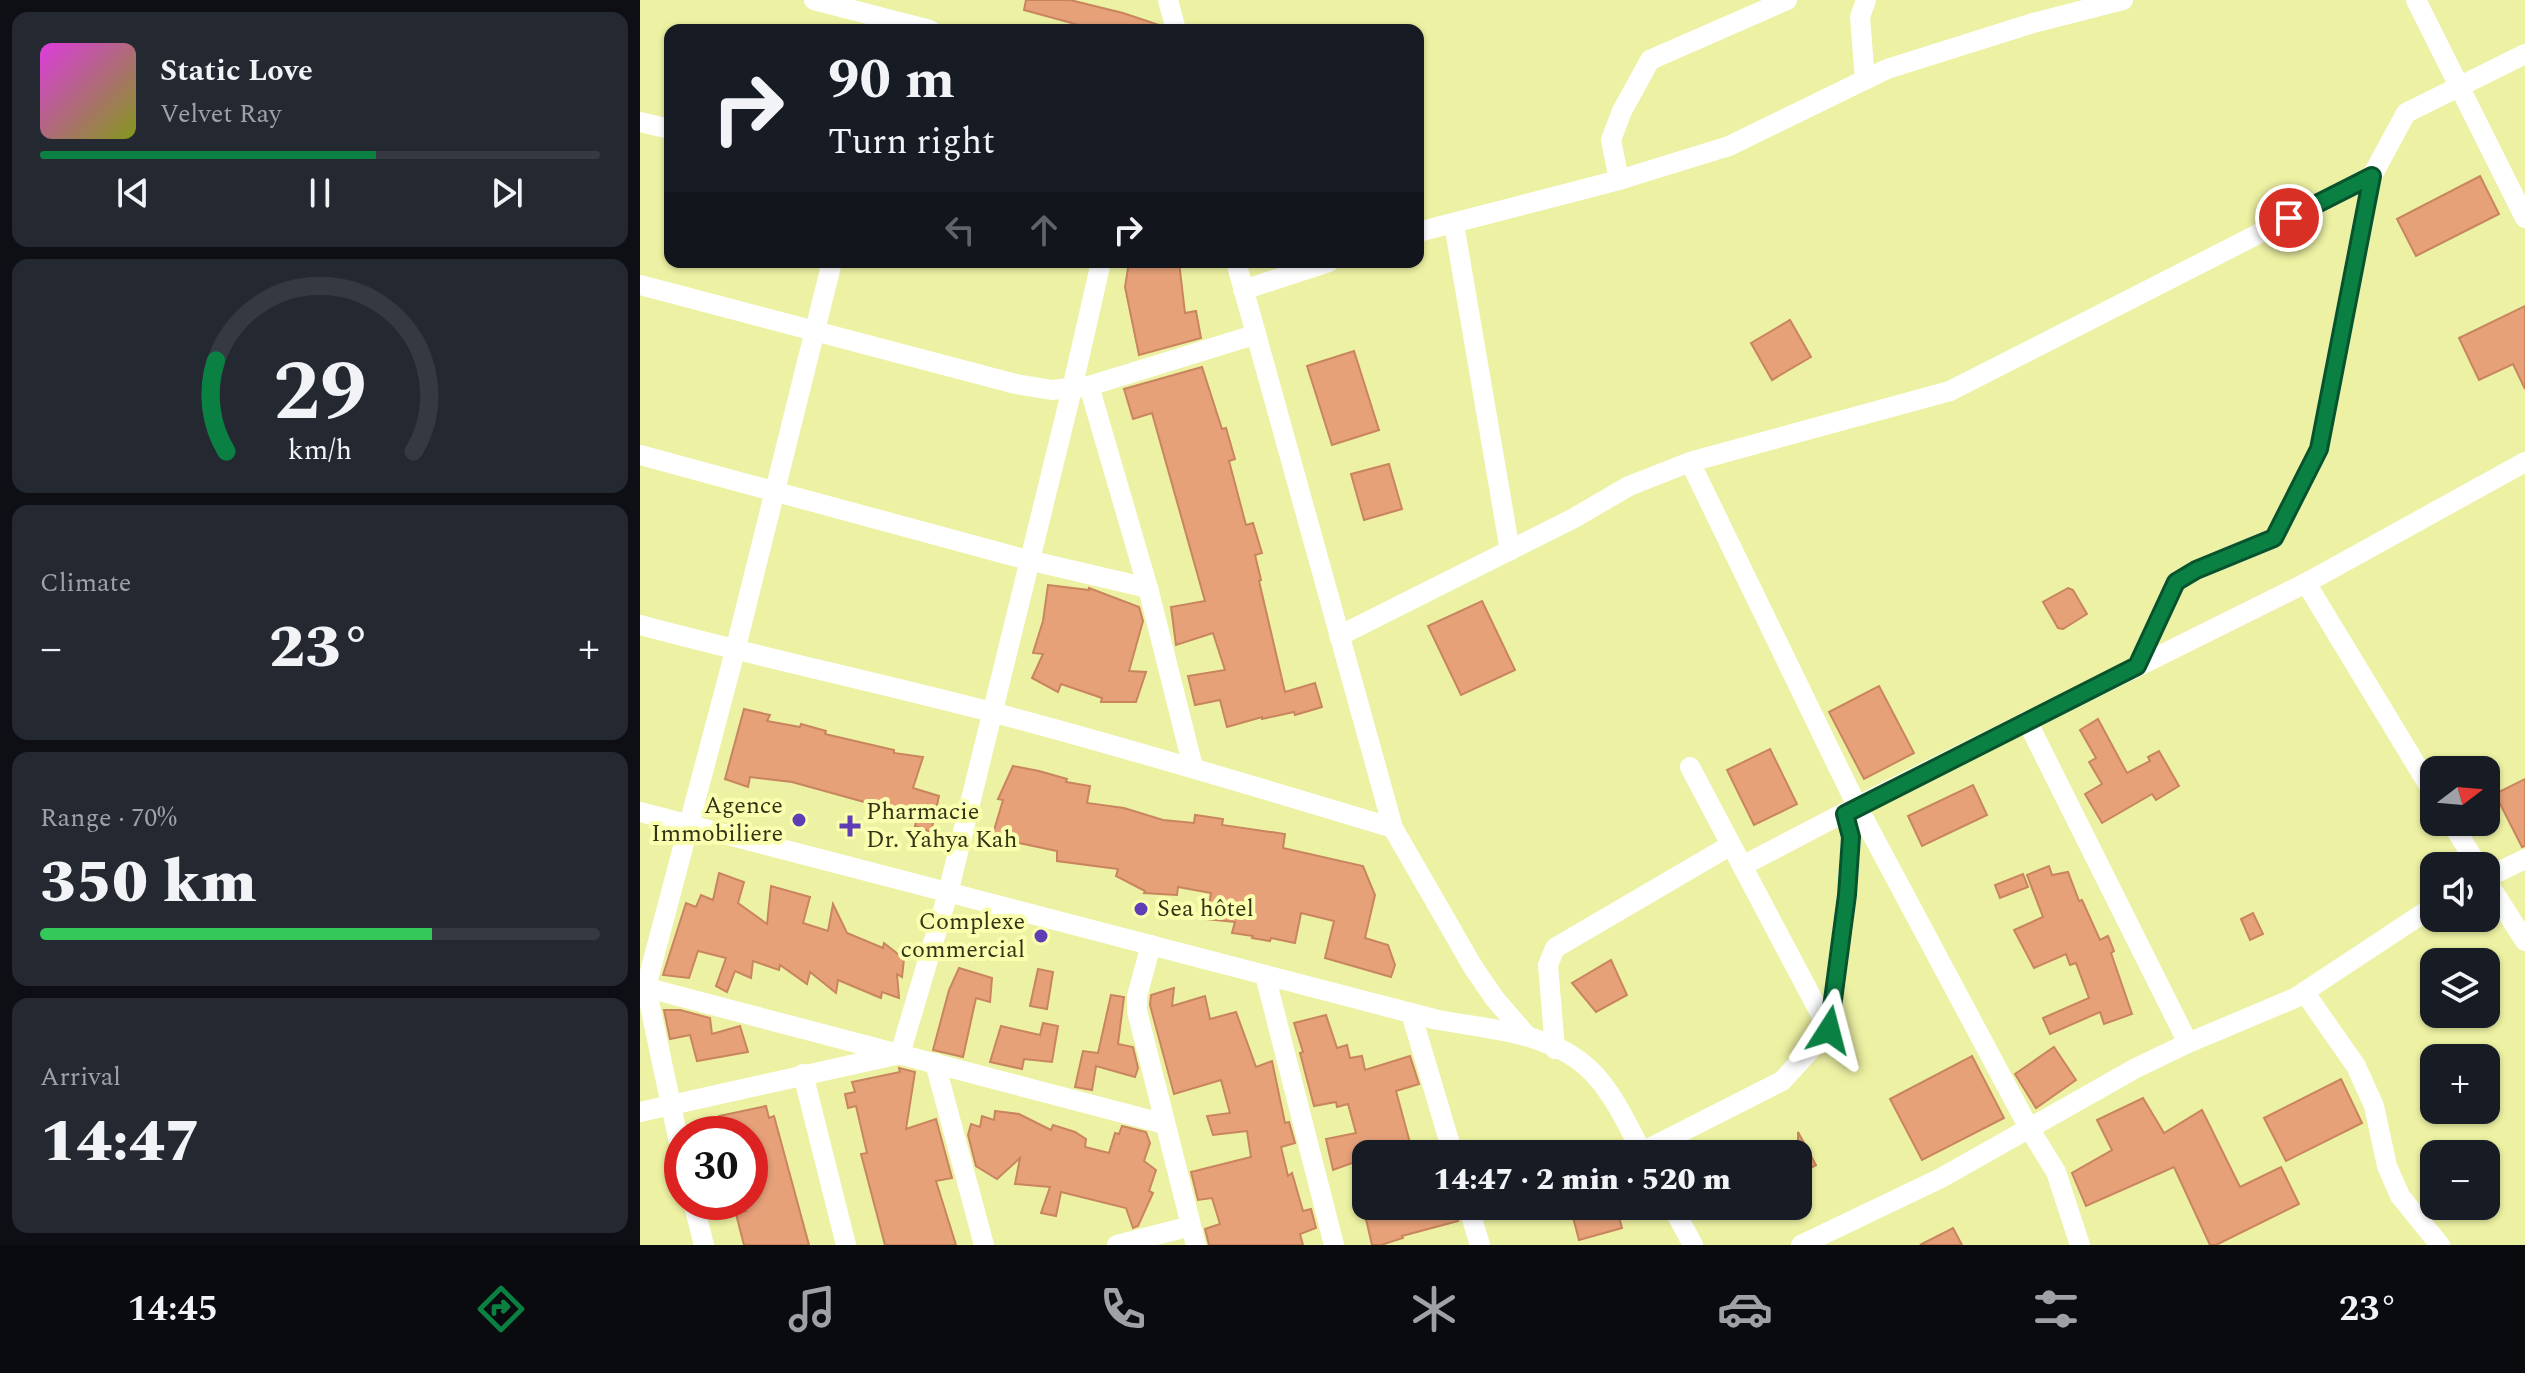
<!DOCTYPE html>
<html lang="en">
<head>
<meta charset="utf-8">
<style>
  body { margin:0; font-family:Spectral,serif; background:#242831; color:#f1f3f6; height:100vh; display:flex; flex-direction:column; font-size:30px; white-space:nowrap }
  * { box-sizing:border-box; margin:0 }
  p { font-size:26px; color:#9ea1a6 }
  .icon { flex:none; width:44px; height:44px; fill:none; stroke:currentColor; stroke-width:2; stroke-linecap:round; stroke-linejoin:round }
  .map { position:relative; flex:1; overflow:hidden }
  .drawer { display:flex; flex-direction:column; gap:12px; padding:12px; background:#0d0f14; width:640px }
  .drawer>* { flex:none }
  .banner { position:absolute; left:24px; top:24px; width:760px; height:244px; border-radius:16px; box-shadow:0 2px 6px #0004; background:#171b24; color:#f1f3f6; overflow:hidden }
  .needle { width:52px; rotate:74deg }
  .tools { position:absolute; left:1780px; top:756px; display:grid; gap:16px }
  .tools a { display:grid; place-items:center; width:80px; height:80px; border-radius:16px; background:#171b24; box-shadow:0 2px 6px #0004; font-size:40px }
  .speed { position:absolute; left:24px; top:1116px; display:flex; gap:16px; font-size:40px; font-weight:700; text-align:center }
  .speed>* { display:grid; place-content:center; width:104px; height:104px; border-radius:50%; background:#171b24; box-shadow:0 2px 6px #0004; line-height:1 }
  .speed .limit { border:12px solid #d22; background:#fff; color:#111 }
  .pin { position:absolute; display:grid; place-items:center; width:68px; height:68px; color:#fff; margin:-34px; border:4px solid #fff; border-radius:50%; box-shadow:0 2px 8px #0007 }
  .me { position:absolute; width:88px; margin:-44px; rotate:9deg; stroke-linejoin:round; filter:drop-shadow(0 0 6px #0008) }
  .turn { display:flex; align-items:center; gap:28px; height:168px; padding:0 32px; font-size:36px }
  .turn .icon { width:104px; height:104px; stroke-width:2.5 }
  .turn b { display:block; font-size:56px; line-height:68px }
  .lanes { display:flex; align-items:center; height:76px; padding:0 32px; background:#0003; justify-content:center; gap:40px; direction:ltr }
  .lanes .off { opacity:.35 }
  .big { font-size:60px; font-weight:800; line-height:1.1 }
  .drawer .widget { flex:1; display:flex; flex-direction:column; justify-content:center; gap:12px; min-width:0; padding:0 28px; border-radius:16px; background:#242831 }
  .drawer .dial { align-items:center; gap:0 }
  .dial svg { height:208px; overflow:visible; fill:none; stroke:#363941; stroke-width:7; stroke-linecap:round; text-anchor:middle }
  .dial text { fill:#f1f3f6; stroke:none }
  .song { display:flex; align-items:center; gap:24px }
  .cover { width:96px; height:96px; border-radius:12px; background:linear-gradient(135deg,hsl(300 70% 55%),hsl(70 70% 35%)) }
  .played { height:8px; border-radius:4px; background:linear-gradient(90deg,#0b8043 60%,#363941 60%) }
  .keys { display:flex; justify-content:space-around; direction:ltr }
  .heat { display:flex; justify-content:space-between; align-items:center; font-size:44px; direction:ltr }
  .charge { height:12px; border-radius:6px; background:linear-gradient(90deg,#34c759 70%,#363941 0) }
  .trip { position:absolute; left:712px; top:1140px; width:460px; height:80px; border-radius:16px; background:#171b24; box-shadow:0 2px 6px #0004; font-weight:800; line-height:80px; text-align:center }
  .tab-bar { display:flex; height:128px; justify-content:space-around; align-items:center; background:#090b0e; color:#9ea1a6 }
  .tab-bar .icon { width:56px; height:56px }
  .tab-bar .on { color:#0b8043 }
  .tab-bar b { font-size:36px; color:#f1f3f6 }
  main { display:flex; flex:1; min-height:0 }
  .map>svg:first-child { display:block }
</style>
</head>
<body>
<main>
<section class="drawer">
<div class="widget">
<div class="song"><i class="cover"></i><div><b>Static Love</b><p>Velvet Ray</p></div></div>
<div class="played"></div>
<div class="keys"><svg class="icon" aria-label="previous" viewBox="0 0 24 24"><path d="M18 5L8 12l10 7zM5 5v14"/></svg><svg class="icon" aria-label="pause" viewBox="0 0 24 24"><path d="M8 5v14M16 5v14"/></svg><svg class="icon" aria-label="next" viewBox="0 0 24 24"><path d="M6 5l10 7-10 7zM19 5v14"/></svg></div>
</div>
<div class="widget dial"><svg viewBox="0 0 100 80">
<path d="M14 69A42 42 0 1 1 86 69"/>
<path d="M14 69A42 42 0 0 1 10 34" stroke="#0b8043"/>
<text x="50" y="56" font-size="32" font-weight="700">29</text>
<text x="50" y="72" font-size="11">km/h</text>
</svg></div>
<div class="widget"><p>Climate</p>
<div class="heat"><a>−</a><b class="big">23°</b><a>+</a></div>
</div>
<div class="widget"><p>Range · 70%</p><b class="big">350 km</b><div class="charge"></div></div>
<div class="widget"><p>Arrival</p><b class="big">14:47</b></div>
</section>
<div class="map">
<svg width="1885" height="1245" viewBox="0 0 1885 1245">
  <rect width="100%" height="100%" fill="#edf1a3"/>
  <g fill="#e6a179" stroke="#c8855e" stroke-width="2">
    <polygon points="386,0 430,0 483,13 522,26 523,30 457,30 384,10"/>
    <polygon points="1840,176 1859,214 1776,256 1757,219"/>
    <polygon points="489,262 539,262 545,313 556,311 561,338 499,355 485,287"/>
    <polygon points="1885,306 1885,389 1873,364 1839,380 1819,338"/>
    <polygon points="1150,320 1171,357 1132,380 1111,343"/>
    <polygon points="714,351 739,430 692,445 667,366"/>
    <polygon points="562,367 582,429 586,428 595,459 589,461 606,525 613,523 622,553 615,555 621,580 619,581 645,692 675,683 682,707 655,715 654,712 622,719 622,717 587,727 580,700 555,705 548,676 585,670 573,633 536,645 531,607 565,601 512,413 493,419 484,389"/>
    <polygon points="749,464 762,509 724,520 711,474"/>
    <polygon points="408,585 449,590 449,588 499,607 503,621 489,671 506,672 496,702 461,702 462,698 421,684 418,692 392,678 403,654 393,653 403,621"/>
    <polygon points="1428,588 1433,590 1447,614 1423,629 1418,628 1403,602"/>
    <polygon points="842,601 875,670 821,695 788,626"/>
    <polygon points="1239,686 1274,753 1224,779 1189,712"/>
    <polygon points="104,709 130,715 127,721 160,727 161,724 186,731 185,734 254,750 254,753 283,757 273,788 299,796 291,832 275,826 277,817 245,812 246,808 152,782 110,777 108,787 85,779"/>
    <polygon points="1458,719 1487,773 1510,761 1508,757 1519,751 1539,786 1516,800 1512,794 1462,823 1445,794 1462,784 1449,762 1456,758 1440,730"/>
    <polygon points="1130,749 1157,804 1114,825 1087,770"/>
    <polygon points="373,766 399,771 427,779 426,782 450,786 447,803 484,808 523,820 554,823 555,815 583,819 582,825 645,834 643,848 723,866 735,895 725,938 748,945 755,965 751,977 685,958 694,921 661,913 655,943 631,938 630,941 612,938 613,936 592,933 595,922 567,919 571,893 538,887 537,895 504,893 505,891 476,876 478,869 417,861 417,851 379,843 378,846 352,837 363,800 358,799"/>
    <polygon points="1885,779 1885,846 1882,847 1855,794"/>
    <polygon points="1333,785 1347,815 1282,846 1268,816"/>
    <polygon points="1409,866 1412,875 1428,872 1439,901 1442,900 1460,940 1468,936 1474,951 1471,953 1492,1014 1464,1024 1460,1012 1410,1034 1403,1018 1449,998 1436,963 1430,965 1426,954 1394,968 1374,930 1403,917 1387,875"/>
    <polygon points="79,873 104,882 98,903 127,924 131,886 170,897 163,923 188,931 193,904 207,933 243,948 244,943 264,959 262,977 257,974 259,998 242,992 241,998 198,980 196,993 170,972 167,984 140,965 139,970 113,961 111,978 95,971 87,992 76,986 86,958 58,951 49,978 23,975 46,903 56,907 61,895 73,900"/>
    <polygon points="1383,874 1388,887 1360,898 1355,885"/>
    <polygon points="1613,913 1623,934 1610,940 1601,919"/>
    <polygon points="971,960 987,995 956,1012 932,983"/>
    <polygon points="319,968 352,978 350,1002 336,998 323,1057 293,1050 309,990"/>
    <polygon points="398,969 413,972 407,1009 390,1006"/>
    <polygon points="534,988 532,1006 565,996 570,1019 596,1012 616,1067 632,1061 645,1123 649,1122 655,1143 641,1147 648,1176 652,1173 663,1211 671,1209 676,1228 660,1234 663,1245 569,1245 565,1229 580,1224 572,1198 558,1200 551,1172 611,1157 607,1131 573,1135 567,1116 590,1113 581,1080 534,1094 510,1005 511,995"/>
    <polygon points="471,995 484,997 478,1044 493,1047 498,1068 495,1077 456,1066 452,1090 435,1087 443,1051 458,1053"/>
    <polygon points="24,1010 40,1010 70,1018 72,1034 100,1026 108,1052 57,1061 50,1035 30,1039"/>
    <polygon points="686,1015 697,1048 707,1045 710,1058 722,1056 725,1070 770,1056 779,1084 756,1091 773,1154 749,1154 748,1151 726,1154 726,1158 693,1170 686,1139 716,1133 708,1104 697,1107 696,1102 674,1106 660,1053 663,1052 654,1023"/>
    <polygon points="403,1023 418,1026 412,1062 384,1059 382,1069 350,1062 361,1026 400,1035"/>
    <polygon points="1414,1047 1436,1080 1396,1108 1375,1074"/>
    <polygon points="1332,1056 1364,1118 1282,1160 1250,1099"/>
    <polygon points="259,1068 275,1072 266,1129 296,1119 312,1178 296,1181 316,1245 245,1245 221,1154 227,1153 216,1106 208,1108 205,1094 215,1092 212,1082 260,1072"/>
    <polygon points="1701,1079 1722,1123 1646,1161 1624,1118"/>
    <polygon points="1503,1098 1524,1133 1562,1110 1600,1187 1641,1167 1659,1204 1576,1245 1570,1245 1534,1167 1446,1206 1432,1173 1472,1150 1457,1120"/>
    <polygon points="126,1106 129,1118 134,1116 169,1245 104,1245 96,1214 106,1211 104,1202 110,1202 110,1134 83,1134 79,1116"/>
    <polygon points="355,1111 379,1114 411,1130 413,1125 435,1132 446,1139 445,1147 469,1153 475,1133 479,1134 482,1126 506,1132 510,1143 504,1161 516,1170 509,1191 513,1193 498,1226 493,1228 486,1208 421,1192 416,1216 401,1213 410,1187 375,1184 380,1158 357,1179 336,1166 328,1135 331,1124 340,1127 342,1116 354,1120"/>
    <polygon points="1158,1132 1176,1165 1158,1175"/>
    <polygon points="723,1206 814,1206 818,1221 762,1236 763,1238 741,1245 732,1245"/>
    <polygon points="930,1206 976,1206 982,1228 939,1240"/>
    <polygon points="1313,1228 1322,1245 1280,1245"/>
  </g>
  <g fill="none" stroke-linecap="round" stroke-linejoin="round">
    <g stroke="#fff" stroke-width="20">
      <polyline points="174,0 290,30"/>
      <polyline points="528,0 536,30"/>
      <polyline points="1776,0 1885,218"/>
      <polyline points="1225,80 1220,17 1226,0"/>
      <polyline points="0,122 30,129"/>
      <polyline points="979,180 971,140 982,111 1010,60 1147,0"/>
      <polyline points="814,224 870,551"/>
      <polyline points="778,232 979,180 1089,146 1247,69 1393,23 1483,0"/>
      <polyline points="596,262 753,828 833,967 855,999 887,1036"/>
      <polyline points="0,285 376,384 412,390 449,386 614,335"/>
      <polyline points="603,290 689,262"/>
      <polyline points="449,386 508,588 553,767"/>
      <polyline points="0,455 388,560 508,588"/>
      <polyline points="1050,462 1217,806 1389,1128 1416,1172 1440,1245"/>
      <polyline points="1666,583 1794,794"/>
      <path d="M0,625c118,32 237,57 355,88 133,35 266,75 398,115"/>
      <polyline points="699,636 934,518 989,486 1050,462 1310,391 1732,176 1766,113 1885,54"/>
      <polyline points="1497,666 1536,582 1556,570 1634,538 1679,449 1732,176"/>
      <polyline points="1387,721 1548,1043"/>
      <polyline points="1050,767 1189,1030"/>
      <path d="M0,812l798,208c50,9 113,12 152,50 23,22 38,56 53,84"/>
      <polyline points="1811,822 1838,866"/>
      <polyline points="1102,866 1217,806 1666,583 1885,462"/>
      <polyline points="1846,878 1885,859"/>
      <polyline points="1846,880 1885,941"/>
      <polyline points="511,945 497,996 497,1011 556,1245"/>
      <polyline points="625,975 694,1245"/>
      <polyline points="0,986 525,1124"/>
      <polyline points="1665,993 1716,1066 1734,1106 1747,1166 1760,1196 1800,1245"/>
      <polyline points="771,1013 813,1154"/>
      <polyline points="915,1049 908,965 915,948 1091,845"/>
      <polyline points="295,1063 344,1245"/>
      <polyline points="163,1074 206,1245"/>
      <polyline points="0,1112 260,1054 308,893 432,389 461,262"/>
      <polyline points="1002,1152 1142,1081 1189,1030 1207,895 1211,837 1205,814"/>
      <polyline points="42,1157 6,987 95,651 192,262"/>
      <polyline points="53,1202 64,1245"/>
      <polyline points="828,1206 840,1245"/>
      <polyline points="1032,1206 1053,1245"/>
      <polyline points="477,1245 551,1226"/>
      <polyline points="1161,1245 1301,1178 1496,1068 1548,1043 1655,998 1794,906"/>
    </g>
  </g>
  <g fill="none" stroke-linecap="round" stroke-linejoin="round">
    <g stroke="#07532c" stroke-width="20">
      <polyline id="route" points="1189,1030 1207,895 1211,837 1205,814 1497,666 1536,582 1556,570 1634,538 1679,449 1732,176 1649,218"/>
    </g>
    <use href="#route" stroke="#0b8043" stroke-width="14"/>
  </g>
  <g fill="#5f3db5" stroke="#faffb0" stroke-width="3">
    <circle cx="159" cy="820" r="8"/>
    <path d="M206 814h8v8h8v8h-8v8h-8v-8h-8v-8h8z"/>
    <circle cx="501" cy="909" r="8"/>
    <circle cx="401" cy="936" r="8"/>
  </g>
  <g text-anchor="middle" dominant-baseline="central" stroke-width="8" stroke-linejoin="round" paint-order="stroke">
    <g font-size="24" fill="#333415" stroke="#faffb0" text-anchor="end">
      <text x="143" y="806">Agence<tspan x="143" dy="28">Immobiliere</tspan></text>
      <text x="226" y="812" text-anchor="start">Pharmacie<tspan x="226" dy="28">Dr. Yahya Kah</tspan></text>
      <text x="517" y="909" text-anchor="start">Sea hôtel</text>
      <text x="385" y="922">Complexe<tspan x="385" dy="28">commercial</tspan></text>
    </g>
  </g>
</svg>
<div class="tools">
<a><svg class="needle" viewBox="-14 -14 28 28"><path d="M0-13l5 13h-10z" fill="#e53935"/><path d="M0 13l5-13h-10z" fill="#9ea1a6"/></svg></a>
<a><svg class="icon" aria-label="sound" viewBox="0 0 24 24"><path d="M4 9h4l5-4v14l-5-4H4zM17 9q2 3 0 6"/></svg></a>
<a><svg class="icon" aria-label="layers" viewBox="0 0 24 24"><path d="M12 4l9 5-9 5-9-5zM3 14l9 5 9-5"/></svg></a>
<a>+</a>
<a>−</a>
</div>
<div class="speed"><div class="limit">30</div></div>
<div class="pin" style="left:1649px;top:218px;background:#d93025"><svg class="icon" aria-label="arrive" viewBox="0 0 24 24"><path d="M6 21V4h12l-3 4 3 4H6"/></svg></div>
<svg class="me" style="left:1189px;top:1030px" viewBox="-20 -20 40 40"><path d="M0-17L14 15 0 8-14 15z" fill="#0b8043" stroke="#fff" stroke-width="4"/></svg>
<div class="trip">14:47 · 2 min · 520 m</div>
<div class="banner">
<div class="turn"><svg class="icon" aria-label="right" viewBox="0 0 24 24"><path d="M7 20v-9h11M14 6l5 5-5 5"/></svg><div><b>90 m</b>Turn right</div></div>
<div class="lanes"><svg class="icon off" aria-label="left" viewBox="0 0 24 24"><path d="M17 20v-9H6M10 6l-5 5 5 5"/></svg><svg class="icon off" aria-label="ahead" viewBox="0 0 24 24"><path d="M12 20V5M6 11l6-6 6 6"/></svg><svg class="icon" aria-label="right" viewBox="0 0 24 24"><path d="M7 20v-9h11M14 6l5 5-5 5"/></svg></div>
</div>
</div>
</main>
<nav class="tab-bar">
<b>14:45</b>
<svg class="icon on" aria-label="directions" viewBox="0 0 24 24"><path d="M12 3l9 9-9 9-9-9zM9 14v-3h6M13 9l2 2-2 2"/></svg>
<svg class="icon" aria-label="music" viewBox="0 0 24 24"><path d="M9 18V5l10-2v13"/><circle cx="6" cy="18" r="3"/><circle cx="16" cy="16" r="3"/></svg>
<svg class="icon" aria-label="phone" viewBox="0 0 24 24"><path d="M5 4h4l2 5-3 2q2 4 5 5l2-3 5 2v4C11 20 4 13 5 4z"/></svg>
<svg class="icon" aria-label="climate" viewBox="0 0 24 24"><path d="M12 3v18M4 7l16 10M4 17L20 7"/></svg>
<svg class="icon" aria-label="car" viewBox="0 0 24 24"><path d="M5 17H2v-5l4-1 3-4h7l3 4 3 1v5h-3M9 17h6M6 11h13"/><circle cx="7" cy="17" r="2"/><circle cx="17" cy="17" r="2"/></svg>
<svg class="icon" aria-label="filters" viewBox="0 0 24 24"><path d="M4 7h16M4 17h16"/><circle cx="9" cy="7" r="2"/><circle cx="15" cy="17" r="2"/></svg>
<b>23°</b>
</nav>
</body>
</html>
